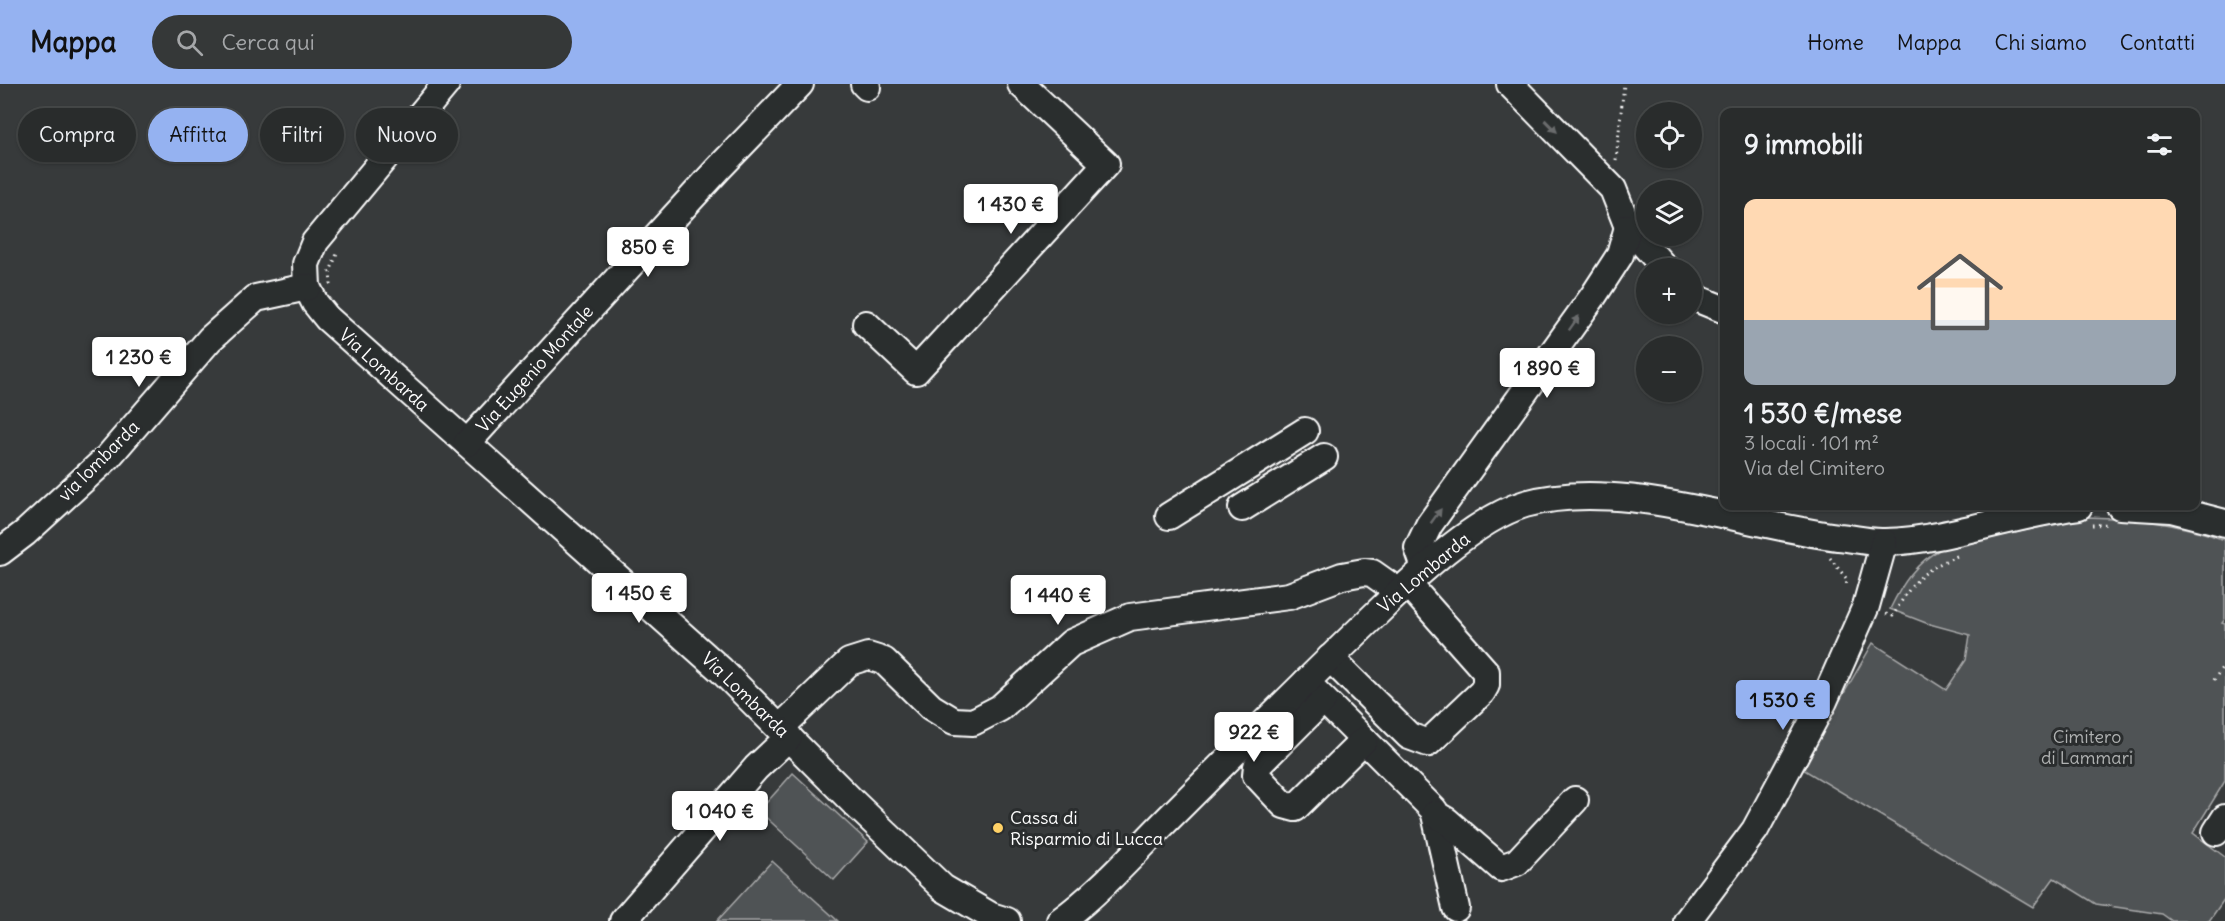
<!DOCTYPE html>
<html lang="it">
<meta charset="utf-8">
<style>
body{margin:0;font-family:Delius,sans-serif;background:#353838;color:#f1f3f6;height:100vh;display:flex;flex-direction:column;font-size:22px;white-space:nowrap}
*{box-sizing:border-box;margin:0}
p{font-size:20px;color:#a5a7a9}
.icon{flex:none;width:33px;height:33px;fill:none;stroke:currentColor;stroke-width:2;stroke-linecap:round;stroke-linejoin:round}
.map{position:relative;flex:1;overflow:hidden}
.panel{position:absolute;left:1720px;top:24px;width:480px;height:402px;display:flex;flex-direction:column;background:#292c2c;border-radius:12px;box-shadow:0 2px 4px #0004,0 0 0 2px #454848}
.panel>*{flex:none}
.top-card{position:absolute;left:18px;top:24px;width:570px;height:54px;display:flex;gap:12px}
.controls{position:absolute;left:1636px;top:18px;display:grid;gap:12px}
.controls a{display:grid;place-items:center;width:66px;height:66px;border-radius:50%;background:#292c2c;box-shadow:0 2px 4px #0004,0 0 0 2px #454848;font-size:30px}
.price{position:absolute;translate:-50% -51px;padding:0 14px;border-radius:6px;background:#fff;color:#222;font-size:20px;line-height:39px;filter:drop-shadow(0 2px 3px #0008)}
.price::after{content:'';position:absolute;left:50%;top:36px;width:18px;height:14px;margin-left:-9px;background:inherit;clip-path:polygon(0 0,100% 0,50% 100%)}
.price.current{background:#95b2f1;color:#111}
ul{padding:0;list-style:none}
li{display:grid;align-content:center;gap:12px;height:318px;padding:0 24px}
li+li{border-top:2px solid #454848}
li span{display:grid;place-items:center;height:186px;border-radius:12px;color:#555}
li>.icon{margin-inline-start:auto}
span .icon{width:108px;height:108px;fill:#fffc;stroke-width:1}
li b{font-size:26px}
h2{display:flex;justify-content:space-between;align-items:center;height:72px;padding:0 24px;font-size:26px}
.tag{padding:0 21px;border-radius:27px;background:#292c2c;box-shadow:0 2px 4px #0004,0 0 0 2px #454848;font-size:21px;line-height:54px}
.tag.current{background:#95b2f1;color:#111}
header{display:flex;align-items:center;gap:36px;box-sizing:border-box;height:84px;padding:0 30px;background:#95b2f1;color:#111}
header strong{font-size:28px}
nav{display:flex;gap:33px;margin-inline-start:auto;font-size:21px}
.search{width:420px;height:54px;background:#353838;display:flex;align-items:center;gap:15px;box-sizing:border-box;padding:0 21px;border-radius:33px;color:#a5a7a9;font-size:22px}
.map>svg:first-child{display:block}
.green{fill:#505354;stroke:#a8a9aa;stroke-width:1.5}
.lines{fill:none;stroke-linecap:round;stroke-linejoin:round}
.minor-casing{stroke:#fff;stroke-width:30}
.path{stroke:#fff;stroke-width:3;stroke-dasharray:1.5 4.5;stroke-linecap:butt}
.minor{stroke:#2a2d2e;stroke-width:26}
.oneway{fill:#6a6c6d}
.poi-dot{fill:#ffd166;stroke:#2a2d2e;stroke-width:2}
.labels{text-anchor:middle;stroke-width:6;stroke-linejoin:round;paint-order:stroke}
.street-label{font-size:18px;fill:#fff;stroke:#2a2d2e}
.park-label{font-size:18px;fill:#b0b2b2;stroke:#2a2d2e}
.poi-label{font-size:18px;fill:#fff;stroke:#2a2d2e;text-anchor:start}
</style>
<header>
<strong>Mappa</strong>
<div class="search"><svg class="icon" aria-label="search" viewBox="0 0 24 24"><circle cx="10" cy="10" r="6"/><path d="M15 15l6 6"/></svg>Cerca qui</div>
<nav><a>Home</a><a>Mappa</a><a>Chi siamo</a><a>Contatti</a></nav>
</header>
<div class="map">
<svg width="2225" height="837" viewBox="0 0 2225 837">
<rect width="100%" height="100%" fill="#373a3b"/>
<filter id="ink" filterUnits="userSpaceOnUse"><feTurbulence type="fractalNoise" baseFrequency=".0167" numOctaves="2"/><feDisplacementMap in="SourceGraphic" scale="12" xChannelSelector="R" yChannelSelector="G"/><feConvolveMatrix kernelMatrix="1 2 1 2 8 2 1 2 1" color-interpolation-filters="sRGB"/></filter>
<g filter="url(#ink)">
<g class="green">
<path d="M 2087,433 C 2135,434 2179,439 2225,456 L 2225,535 L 2222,539 L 2225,540 L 2225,697 L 2193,749 L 2225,773 L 2225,814 L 2209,837 L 2172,837 L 2162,830 L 2096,820 L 2054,794 L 2033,823 L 1801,684 L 1873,559 L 1946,606 L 1966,576 L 1970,551 L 1926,539 L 1890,525 C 1902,500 1916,478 1941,465 Z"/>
<path d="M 793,689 L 868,758 L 834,796 L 759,727 Z"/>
<path d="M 772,777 L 838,837 L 717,837 Z"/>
</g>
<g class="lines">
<g class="minor-casing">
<g id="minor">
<path d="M 446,0 L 315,158 L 306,180 L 307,203 L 315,219 L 327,234 L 721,586 L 854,719 L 943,804 L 991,832 L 1007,837"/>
<path d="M 864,0 L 867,3"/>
<path d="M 1510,0 L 1613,105 L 1628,143 L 1665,184"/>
<path d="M 1692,209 L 1698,215 L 1725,226"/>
<path d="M 866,240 L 916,287 L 1106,80 L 1021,0"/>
<path d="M 467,359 L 719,84 L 800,0"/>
<path d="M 2120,422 L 2171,425 L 2225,439"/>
<path d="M 1242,424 L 1324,373"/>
<path d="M 1169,432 L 1305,347"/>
<path d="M 0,468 L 25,449 L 108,373 L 210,255 L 256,214 L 307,203"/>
<path d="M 1425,484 L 1418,464 L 1429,441 L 1594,211 L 1620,171 L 1628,143"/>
<path d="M 1330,574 L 1409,652 L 1428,659 L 1482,608 L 1486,601 L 1486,588 L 1408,500"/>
<path d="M 1306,598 L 1434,726 L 1456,824"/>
<path d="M 1323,616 L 1257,682 L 1256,691 L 1284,721 L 1295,724 L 1364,656"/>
<path d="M 780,644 L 849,578 L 868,572 L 884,577 L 931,623 L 954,637 L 973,638 L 1000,624 L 1071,559 L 1130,533 L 1289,512 L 1342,492 L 1364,488 L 1372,489 L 1399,508"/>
<path d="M 1435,730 L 1447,737 L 1501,784 L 1517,778 L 1575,716"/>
<path d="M 2216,748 L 2225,734"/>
<path d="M 623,837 L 756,684 L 789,653"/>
<path d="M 1060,837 C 1100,809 1141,761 1177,726 C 1243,660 1309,594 1377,529 C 1414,493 1475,435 1525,420 C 1618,393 1743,441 1838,453 C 1853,454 1870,459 1885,458 C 1950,456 2014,430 2079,422"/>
<path d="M 1687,837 L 1755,746 L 1824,617 L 1866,522 L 1884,458"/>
</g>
</g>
<g class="path">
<path d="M 1616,76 L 1624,0"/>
<path d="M 331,201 L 330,188 L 338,167"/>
<path d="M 2092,441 L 2109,440"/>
<path d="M 1830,474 L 1846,494 L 1847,504"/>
<path d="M 1886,530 L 1893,532 C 1911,499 1922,486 1957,472"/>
<path d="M 2214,596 L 2225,579"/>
</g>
<use href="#minor" class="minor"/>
</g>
<defs><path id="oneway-solid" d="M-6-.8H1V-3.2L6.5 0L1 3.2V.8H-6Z" transform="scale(1.5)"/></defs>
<g class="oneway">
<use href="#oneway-solid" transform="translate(1551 42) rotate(45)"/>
<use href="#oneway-solid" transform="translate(1574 239) rotate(-55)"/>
<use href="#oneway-solid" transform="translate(1436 432) rotate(-54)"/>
</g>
</g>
<circle class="poi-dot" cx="998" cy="744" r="6"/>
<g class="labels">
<g class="street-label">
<text transform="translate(535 285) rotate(-48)" y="6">Via Eugenio Montale</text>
<text transform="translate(384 286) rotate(42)" y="6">Via Lombarda</text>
<text transform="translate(99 377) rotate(-45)" y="6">via lombarda</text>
<text transform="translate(1424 489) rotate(-40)" y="6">Via Lombarda</text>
<text transform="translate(745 611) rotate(44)" y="6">Via Lombarda</text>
</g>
<g class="park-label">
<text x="2087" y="659">Cimitero<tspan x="2087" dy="21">di Lammari</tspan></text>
</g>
<g class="poi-label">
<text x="1010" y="740">Cassa di<tspan x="1010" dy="21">Risparmio di Lucca</tspan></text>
</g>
</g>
</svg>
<div class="controls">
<a><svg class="icon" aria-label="locate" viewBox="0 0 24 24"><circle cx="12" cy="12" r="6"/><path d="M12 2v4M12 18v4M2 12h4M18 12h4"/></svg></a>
<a><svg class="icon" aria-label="layers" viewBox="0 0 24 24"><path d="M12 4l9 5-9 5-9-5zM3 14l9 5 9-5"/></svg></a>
<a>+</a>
<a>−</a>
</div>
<b class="price" style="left:1011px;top:151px">1 430 €</b>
<b class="price" style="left:648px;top:194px">850 €</b>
<b class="price" style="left:139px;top:304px">1 230 €</b>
<b class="price" style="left:1547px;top:315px">1 890 €</b>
<b class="price" style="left:639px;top:540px">1 450 €</b>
<b class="price" style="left:1058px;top:542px">1 440 €</b>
<b class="price current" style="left:1783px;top:647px">1 530 €</b>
<b class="price" style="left:1254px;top:679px">922 €</b>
<b class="price" style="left:720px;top:758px">1 040 €</b>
<div class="top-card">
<a class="tag">Compra</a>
<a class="tag current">Affitta</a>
<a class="tag">Filtri</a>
<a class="tag">Nuovo</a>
</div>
<section class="panel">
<h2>9 immobili<svg class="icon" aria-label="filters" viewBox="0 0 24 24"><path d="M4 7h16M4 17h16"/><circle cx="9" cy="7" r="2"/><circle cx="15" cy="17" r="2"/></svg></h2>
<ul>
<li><span style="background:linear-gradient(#ffd9b3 65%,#9aa5b1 0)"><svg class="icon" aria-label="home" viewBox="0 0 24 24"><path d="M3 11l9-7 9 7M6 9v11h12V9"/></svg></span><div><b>1 530 €/mese</b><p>3 locali · 101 m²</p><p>Via del Cimitero</p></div></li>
</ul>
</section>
</div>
